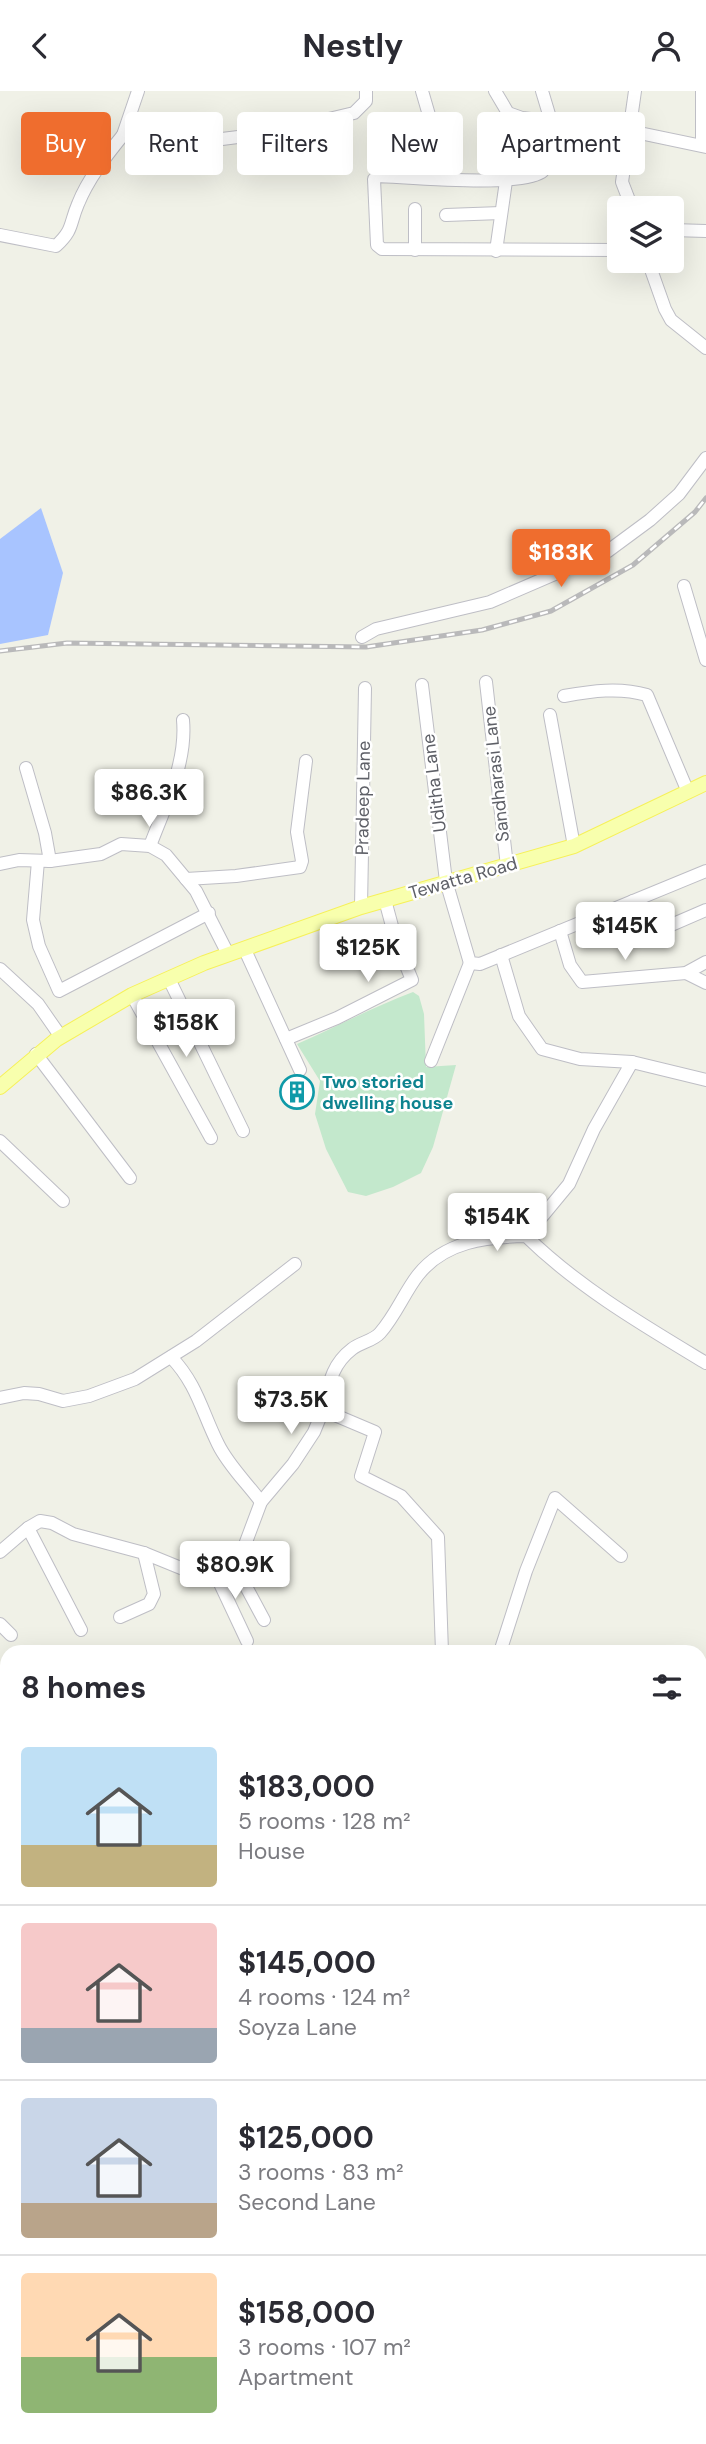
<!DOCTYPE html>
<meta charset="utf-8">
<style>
body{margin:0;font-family:"DM Sans",sans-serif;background:#f7f7f7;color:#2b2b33;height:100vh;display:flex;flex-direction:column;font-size:26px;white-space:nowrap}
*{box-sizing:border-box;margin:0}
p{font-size:23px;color:#7c7c81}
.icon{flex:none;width:38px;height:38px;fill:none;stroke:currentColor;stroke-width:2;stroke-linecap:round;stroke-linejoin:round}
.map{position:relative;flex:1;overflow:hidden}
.drawer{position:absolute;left:0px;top:1554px;width:707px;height:800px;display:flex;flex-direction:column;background:#fff;border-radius:21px 21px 0 0;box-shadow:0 7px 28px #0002}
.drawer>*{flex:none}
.guide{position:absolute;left:21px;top:21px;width:665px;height:63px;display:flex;gap:14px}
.fabs{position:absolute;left:607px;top:105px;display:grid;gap:14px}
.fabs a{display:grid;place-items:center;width:77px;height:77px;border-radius:7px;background:#fff;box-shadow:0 7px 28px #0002;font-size:35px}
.price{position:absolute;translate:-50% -60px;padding:0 16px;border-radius:7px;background:#fff;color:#222;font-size:23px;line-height:46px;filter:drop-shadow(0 2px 4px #0008)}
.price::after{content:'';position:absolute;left:50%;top:42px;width:21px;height:16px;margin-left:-10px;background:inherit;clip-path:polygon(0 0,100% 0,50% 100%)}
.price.on{background:#ef6d2e;color:#fff}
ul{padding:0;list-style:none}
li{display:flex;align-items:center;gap:21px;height:175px;padding:0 21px}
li+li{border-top:2px solid #e1e1e2}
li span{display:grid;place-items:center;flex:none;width:196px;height:140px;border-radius:7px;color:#555}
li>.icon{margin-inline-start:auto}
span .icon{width:84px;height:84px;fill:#fffc;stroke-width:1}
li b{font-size:30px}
h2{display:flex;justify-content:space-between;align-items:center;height:84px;padding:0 21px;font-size:30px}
.tag{padding:0 24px;border-radius:7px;background:#fff;box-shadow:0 7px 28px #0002;font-size:24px;line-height:63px}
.tag.on{background:#ef6d2e;color:#fff}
header{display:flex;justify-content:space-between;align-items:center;height:91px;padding:0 21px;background:#fff;font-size:32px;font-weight:700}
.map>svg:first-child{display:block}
.green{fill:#c3e8cc}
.water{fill:#a8c4ff}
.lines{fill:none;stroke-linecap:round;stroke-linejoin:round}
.minor-casing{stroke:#bebec5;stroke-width:14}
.major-casing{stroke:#f6f15a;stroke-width:16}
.minor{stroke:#fff;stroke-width:12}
.major{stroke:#f8ffad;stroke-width:14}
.rail-casing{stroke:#b9b9ba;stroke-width:5}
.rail{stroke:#fff;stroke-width:2.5;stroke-dasharray:8;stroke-linecap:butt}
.labels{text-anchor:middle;stroke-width:5;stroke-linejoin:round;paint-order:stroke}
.street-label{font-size:18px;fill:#5e6067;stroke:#fff}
.culture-label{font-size:18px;font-weight:bold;fill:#0d838f;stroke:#fff;text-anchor:start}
</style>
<header><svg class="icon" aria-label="back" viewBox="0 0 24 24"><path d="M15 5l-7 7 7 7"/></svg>Nestly<svg class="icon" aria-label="person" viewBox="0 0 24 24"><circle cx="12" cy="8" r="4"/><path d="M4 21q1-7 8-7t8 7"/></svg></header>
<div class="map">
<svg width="706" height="2353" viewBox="0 0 706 2353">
<rect width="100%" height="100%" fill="#f0f1e7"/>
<path class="green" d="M 413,901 L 419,905 L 424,923 L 426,976 L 456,974 L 433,1056 L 421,1082 L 393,1096 L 366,1105 L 348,1101 L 326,1058 L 315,1023 L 320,990 L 297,953 C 336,936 373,916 413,901 Z"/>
<path class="water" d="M 41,417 L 63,482 L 48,544 L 0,553 L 0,448 Z"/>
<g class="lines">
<g class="minor-casing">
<g id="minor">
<path d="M 422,0 L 431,31"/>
<path d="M 495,0 L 508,22 L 522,27 L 630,40 L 706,56"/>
<path d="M 542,0 L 551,30 L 543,80 C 525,97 408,86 378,85 L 374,88 L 377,154 L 382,158 L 620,159"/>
<path d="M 123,44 L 138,0"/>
<path d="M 702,54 L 702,0"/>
<path d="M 632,117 L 622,91 L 635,0"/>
<path d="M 446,124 L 501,122"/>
<path d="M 672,139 L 706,140"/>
<path d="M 0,144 L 56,155 C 74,138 69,134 78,113 C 88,88 106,65 123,44 L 181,50 L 222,48 L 270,42 L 354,22 L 366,10 L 366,0"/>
<path d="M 415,159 L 415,118"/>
<path d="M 496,160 L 506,90"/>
<path d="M 648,170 L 665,218 L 671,229 L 706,257"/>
<path d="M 684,495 L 706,569"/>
<path d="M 362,546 L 376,538 L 490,511 L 608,460 L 650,429 L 679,403 L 706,367"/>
<path d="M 486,591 L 507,775"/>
<path d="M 422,594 L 446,790 L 470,872 L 480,873 L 706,780"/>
<path d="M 564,605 C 592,600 619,596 647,604 L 688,701"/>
<path d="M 550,624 L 574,755"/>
<path d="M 26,677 L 45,742 L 50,770"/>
<path d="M 150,755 C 165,715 187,672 183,629"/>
<path d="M 38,770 L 33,829 L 39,855 L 59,900 L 209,822"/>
<path d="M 0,773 L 19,769 L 50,770 L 101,763 L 121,753 L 150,755 L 166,764 L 196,800 L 228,863"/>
<path d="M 186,788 L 236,785 L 300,776 L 302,770 L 297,741 L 306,670"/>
<path d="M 633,810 L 646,839 L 655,841 L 706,819"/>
<path d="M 361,816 L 365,597"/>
<path d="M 560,840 L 570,874 L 582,891 L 686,882 L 706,871"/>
<path d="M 245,859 L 300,979"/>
<path d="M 501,864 L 519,925 L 542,958 L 580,968 L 632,971 L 594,1038 L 569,1093 L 526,1145"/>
<path d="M 0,878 L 38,913 L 61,946"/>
<path d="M 686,882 L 706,892"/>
<path d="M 169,888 L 243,1040"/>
<path d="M 132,904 L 211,1047"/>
<path d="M 286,948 L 337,927 L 412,889 L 396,850 L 385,809"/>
<path d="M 36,963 L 130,1087"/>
<path d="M 431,970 L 470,872"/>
<path d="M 632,971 L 706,989"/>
<path d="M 0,1050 L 63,1110"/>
<path d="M 171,1266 C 197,1293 202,1321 218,1353 C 228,1374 247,1392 261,1411"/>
<path d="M 0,1307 L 24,1302 L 39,1303 L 63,1310 L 89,1305 L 135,1288 L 196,1250 L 295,1173"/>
<path d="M 323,1319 C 329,1294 331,1274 352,1258 C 361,1251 373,1250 380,1242 C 396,1224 404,1202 418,1184 C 445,1150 486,1146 526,1145 C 578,1196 643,1234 706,1272"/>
<path d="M 28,1437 L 81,1539"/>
<path d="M 0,1461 L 28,1437 L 40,1430 L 52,1432 L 73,1443 L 144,1462 L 198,1484 L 216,1484 L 235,1475 L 240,1467 L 261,1411 L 293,1373 L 314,1341 L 323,1319 L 375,1341 L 361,1385 L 401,1405 L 438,1446 L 442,1561"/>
<path d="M 240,1467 L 276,1481"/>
<path d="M 235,1475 L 264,1529"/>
<path d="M 216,1484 L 247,1550"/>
<path d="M 120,1526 L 149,1513 L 154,1503 L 144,1462"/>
<path d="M 0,1533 L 11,1544"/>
<path d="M 500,1561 L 526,1480 L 555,1407 L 621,1465"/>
<path d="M 0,1882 L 7,1881"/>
<path d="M 700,1946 L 706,1947"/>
<path d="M 0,2130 L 3,2131"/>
<path d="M 0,2153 L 7,2158"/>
<path d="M 0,2194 L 7,2198"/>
<path d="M 700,2284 L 706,2271"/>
<path d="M 192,2347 L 200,2353"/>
<path d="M 608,2353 L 610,2347"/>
</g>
</g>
<g class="major-casing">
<g id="major">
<path d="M 0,996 L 57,948 L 132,904 L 204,872 L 361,816 L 574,755 L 706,692"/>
<path d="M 0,2037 L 7,2040"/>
<path d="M 181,2353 L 181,2347"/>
</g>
</g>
<use href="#minor" class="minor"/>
<use href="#major" class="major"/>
<g class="rail-casing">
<path id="rail" d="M 0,560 L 67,552 L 366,556 L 482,539 L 551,520 L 633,474 L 695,421 L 706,407"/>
</g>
<use href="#rail" class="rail"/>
</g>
<defs>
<g id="building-ring" transform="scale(1.75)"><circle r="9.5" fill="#fff" stroke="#0f9aa8" stroke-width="1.5"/><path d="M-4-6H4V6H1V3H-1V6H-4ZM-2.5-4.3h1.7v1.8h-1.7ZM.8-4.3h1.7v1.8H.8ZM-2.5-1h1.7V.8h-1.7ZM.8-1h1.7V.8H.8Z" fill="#0f9aa8"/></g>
</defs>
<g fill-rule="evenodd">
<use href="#building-ring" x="297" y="1001"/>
</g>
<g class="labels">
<g class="street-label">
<text transform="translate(496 683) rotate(-96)" y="6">Sandharasi Lane</text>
<text transform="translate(434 692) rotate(-97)" y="6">Uditha Lane</text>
<text transform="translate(363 707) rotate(-89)" y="6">Pradeep Lane</text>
<text transform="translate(463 787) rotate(-16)" y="6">Tewatta Road</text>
</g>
<g class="culture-label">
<text x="322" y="997">Two storied<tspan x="322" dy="21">dwelling house</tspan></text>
</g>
</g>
</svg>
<div class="fabs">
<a><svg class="icon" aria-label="layers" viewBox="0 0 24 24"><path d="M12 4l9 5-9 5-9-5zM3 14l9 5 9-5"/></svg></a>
</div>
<b class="price on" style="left:561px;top:498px">$183K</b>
<b class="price" style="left:149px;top:738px">$86.3K</b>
<b class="price" style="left:625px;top:871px">$145K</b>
<b class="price" style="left:368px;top:893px">$125K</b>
<b class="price" style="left:186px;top:968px">$158K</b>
<b class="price" style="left:497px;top:1162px">$154K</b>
<b class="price" style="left:291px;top:1345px">$73.5K</b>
<b class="price" style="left:235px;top:1510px">$80.9K</b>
<div class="guide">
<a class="tag on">Buy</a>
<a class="tag">Rent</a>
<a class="tag">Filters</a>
<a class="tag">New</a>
<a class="tag">Apartment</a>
</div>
<section class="drawer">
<h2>8 homes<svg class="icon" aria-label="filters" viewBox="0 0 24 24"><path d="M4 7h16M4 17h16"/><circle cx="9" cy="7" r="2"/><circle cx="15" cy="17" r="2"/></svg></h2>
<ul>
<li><span style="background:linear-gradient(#bfe0f5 70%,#c2b280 0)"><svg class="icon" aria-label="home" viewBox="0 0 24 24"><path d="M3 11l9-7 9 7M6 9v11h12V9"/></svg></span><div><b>$183,000</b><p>5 rooms · 128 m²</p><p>House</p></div></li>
<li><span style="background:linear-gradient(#f6c9c9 75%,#9aa5b1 0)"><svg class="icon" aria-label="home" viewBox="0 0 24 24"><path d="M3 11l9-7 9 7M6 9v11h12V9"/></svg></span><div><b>$145,000</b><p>4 rooms · 124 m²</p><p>Soyza Lane</p></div></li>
<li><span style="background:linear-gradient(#c9d6e8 75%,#b9a48a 0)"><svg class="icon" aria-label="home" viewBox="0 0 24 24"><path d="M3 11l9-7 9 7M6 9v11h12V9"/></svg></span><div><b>$125,000</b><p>3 rooms · 83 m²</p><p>Second Lane</p></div></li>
<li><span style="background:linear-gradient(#ffd9b3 60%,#8fb573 0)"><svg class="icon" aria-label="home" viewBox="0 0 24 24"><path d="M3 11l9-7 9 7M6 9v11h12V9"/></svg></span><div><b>$158,000</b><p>3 rooms · 107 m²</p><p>Apartment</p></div></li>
</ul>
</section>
</div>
